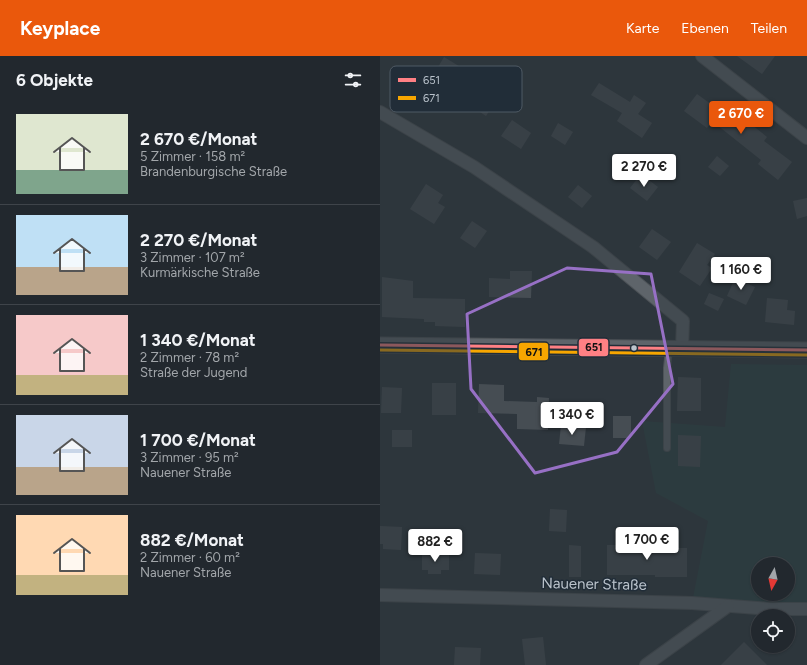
<!DOCTYPE html>
<html lang="de">
<meta charset="utf-8">
<style>
body{margin:0;font-family:Figtree,sans-serif;background:#2a3036;color:#f1f3f6;height:100vh;display:flex;flex-direction:column;font-size:15px;white-space:nowrap}
*{box-sizing:border-box;margin:0}
p{font-size:13px;color:#a2a6aa}
.icon{flex:none;width:22px;height:22px;fill:none;stroke:currentColor;stroke-width:2;stroke-linecap:round;stroke-linejoin:round}
.map{position:relative;flex:1;overflow:hidden}
.panel{display:flex;flex-direction:column;background:#22282e;width:380px}
.panel>*{flex:none}
.needle{width:26px;rotate:188deg}
.fabs{position:absolute;left:371px;top:501px;display:grid;gap:8px}
.fabs a{display:grid;place-items:center;width:44px;height:44px;border-radius:50%;background:#22282e;box-shadow:0 1px 3px #0004,0 0 0 1px #3f444a;font-size:20px}
.price{position:absolute;translate:-50% -34px;padding:0 9px;border-radius:4px;background:#fff;color:#222;font-size:13px;line-height:26px;filter:drop-shadow(0 1px 2px #0008)}
.price::after{content:'';position:absolute;left:50%;top:24px;width:12px;height:9px;margin-left:-6px;background:inherit;clip-path:polygon(0 0,100% 0,50% 100%)}
.price.active{background:#ea580c;color:#fff}
ul{padding:0;list-style:none}
li{display:flex;align-items:center;gap:12px;height:100px;padding:0 16px}
li+li{border-top:1px solid #3f444a}
li span{display:grid;place-items:center;flex:none;width:112px;height:80px;border-radius:0px;color:#555}
li>.icon{margin-inline-start:auto}
span .icon{width:48px;height:48px;fill:#fffc;stroke-width:1}
li b{font-size:17px}
h2{display:flex;justify-content:space-between;align-items:center;height:48px;padding:0 16px;font-size:17px}
header{display:flex;align-items:center;gap:24px;box-sizing:border-box;height:56px;padding:0 20px;background:#ea580c;color:#fff}
header strong{font-size:19px}
nav{display:flex;gap:22px;margin-inline-start:auto;font-size:14px}
main{display:flex;flex:1;min-height:0}
.map>svg:first-child{display:block}
.green{fill:#2b4243;fill-rule:evenodd}
.building{fill:#464d53}
.lines{fill:none;stroke-linecap:round;stroke-linejoin:round}
.service-casing{stroke:#4d5257;stroke-width:8}
.minor-casing{stroke:#4d5257;stroke-width:14}
.tertiary-casing{stroke:#4d5257;stroke-width:17}
.service{stroke:#5e646a;stroke-width:6}
.minor{stroke:#5e646a;stroke-width:12}
.tertiary{stroke:#5e646a;stroke-width:15}
.bus-1-casing{stroke:#212d38;stroke-width:6}
.bus-2-casing{stroke:#212d38;stroke-width:6}
.bus-1{stroke:#ff8084;stroke-width:3}
.bus-2{stroke:#f7a600;stroke-width:3}
.marked{fill:none;stroke:#9770c5;stroke-width:3;stroke-linejoin:round}
.bus-dot{fill:#bac3cc;stroke:#212d38;stroke-width:1.5}
.labels{text-anchor:middle;stroke-width:3;stroke-linejoin:round;paint-order:stroke}
.street-label{font-size:15px;fill:#bac3cc;stroke:#212d38}
.key{fill:#212d38;stroke:#4f5a64;stroke-width:1}
.key-label{font-size:11px;fill:#bac3cc}
.line-badge{stroke:#212d38;stroke-width:1.5}
.pale-badge-label{font-size:11px;text-anchor:middle;font-weight:bold;fill:#111}
</style>
<header>
<strong>Keyplace</strong>
<nav><a>Karte</a><a>Ebenen</a><a>Teilen</a></nav>
</header>
<main>
<section class="panel">
<h2>6 Objekte<svg class="icon" aria-label="filters" viewBox="0 0 24 24"><path d="M4 7h16M4 17h16"/><circle cx="9" cy="7" r="2"/><circle cx="15" cy="17" r="2"/></svg></h2>
<ul>
<li><span style="background:linear-gradient(#dfe7d0 70%,#7fa58c 0)"><svg class="icon" aria-label="home" viewBox="0 0 24 24"><path d="M3 11l9-7 9 7M6 9v11h12V9"/></svg></span><div><b>2 670 €/Monat</b><p>5 Zimmer · 158 m²</p><p>Brandenburgische Straße</p></div></li>
<li><span style="background:linear-gradient(#bfe0f5 65%,#b9a48a 0)"><svg class="icon" aria-label="home" viewBox="0 0 24 24"><path d="M3 11l9-7 9 7M6 9v11h12V9"/></svg></span><div><b>2 270 €/Monat</b><p>3 Zimmer · 107 m²</p><p>Kurmärkische Straße</p></div></li>
<li><span style="background:linear-gradient(#f6c9c9 75%,#c2b280 0)"><svg class="icon" aria-label="home" viewBox="0 0 24 24"><path d="M3 11l9-7 9 7M6 9v11h12V9"/></svg></span><div><b>1 340 €/Monat</b><p>2 Zimmer · 78 m²</p><p>Straße der Jugend</p></div></li>
<li><span style="background:linear-gradient(#c9d6e8 65%,#b9a48a 0)"><svg class="icon" aria-label="home" viewBox="0 0 24 24"><path d="M3 11l9-7 9 7M6 9v11h12V9"/></svg></span><div><b>1 700 €/Monat</b><p>3 Zimmer · 95 m²</p><p>Nauener Straße</p></div></li>
<li><span style="background:linear-gradient(#ffd9b3 75%,#c2b280 0)"><svg class="icon" aria-label="home" viewBox="0 0 24 24"><path d="M3 11l9-7 9 7M6 9v11h12V9"/></svg></span><div><b>882 €/Monat</b><p>2 Zimmer · 60 m²</p><p>Nauener Straße</p></div></li>
</ul>
</section>
<div class="map">
<svg width="427" height="609" viewBox="0 0 427 609">
<rect width="100%" height="100%" fill="#2e363d"/>
<path class="green" d="M 351,308 L 427,309 L 427,553 L 312,547 L 328,465 L 276,437 L 262,365 L 345,371 ZM 378,508 L 408,508 L 408,538 L 378,538 Z"/>
<g class="building">
<path d="M 357,0 L 395,0 L 382,18 Z"/>
<path d="M 64,1 L 82,12 L 67,38 L 48,28 Z"/>
<path d="M 113,11 L 130,22 L 106,60 L 94,52 L 105,35 L 100,32 Z"/>
<path d="M 219,27 L 250,46 L 254,39 L 266,47 L 258,58 L 272,67 L 262,82 L 237,65 L 242,57 L 211,39 Z"/>
<path d="M 317,38 L 357,67 L 362,61 L 387,81 L 384,85 L 412,106 L 398,124 L 378,108 L 381,104 L 332,65 L 327,72 L 304,55 Z"/>
<path d="M 132,64 L 151,77 L 141,93 L 121,80 Z"/>
<path d="M 178,67 L 193,76 L 185,89 L 171,80 Z"/>
<path d="M 337,100 L 349,110 L 340,120 L 328,111 Z"/>
<path d="M 261,118 L 278,131 L 267,145 L 250,132 Z"/>
<path d="M 46,128 L 63,139 L 58,147 L 65,151 L 54,168 L 30,153 Z"/>
<path d="M 198,129 L 212,140 L 202,152 L 188,141 Z"/>
<path d="M 427,142 L 427,160 L 417,163 L 413,145 Z"/>
<path d="M 92,165 L 107,175 L 95,192 L 80,182 Z"/>
<path d="M 272,173 L 291,186 L 277,204 L 259,191 Z"/>
<path d="M 317,187 L 335,198 L 327,209 L 332,212 L 320,230 L 299,216 Z"/>
<path d="M 130,215 L 152,215 L 151,242 L 109,241 L 109,222 L 130,223 Z"/>
<path d="M 2,221 L 33,225 L 33,242 L 85,243 L 85,271 L 55,270 L 55,266 L 44,266 L 44,263 L 2,261 Z"/>
<path d="M 355,222 L 375,231 L 366,249 L 347,240 Z"/>
<path d="M 329,237 L 344,243 L 338,255 L 324,248 Z"/>
<path d="M 387,242 L 408,244 L 407,254 L 415,255 L 414,269 L 385,266 Z"/>
<path d="M 298,321 L 321,322 L 321,355 L 297,355 Z"/>
<rect x="52" y="327" width="24" height="32"/>
<path d="M 99,328 L 124,329 L 124,345 L 157,346 L 157,341 L 169,342 L 168,374 L 137,373 L 137,358 L 98,357 Z"/>
<path d="M 2,331 L 22,332 L 21,357 L 1,357 Z"/>
<rect x="233" y="360" width="18" height="22"/>
<path d="M 181,369 L 206,371 L 204,390 L 179,388 Z"/>
<rect x="12" y="374" width="20" height="17"/>
<path d="M 298,379 L 321,380 L 320,411 L 298,410 Z"/>
<path d="M 170,453 L 187,454 L 186,476 L 169,475 Z"/>
<path d="M 0,470 L 22,471 L 21,494 L 3,493 L 3,488 L 0,488 Z"/>
<path d="M 189,489 L 201,490 L 201,521 L 189,521 Z"/>
<path d="M 227,489 L 253,489 L 253,492 L 307,492 L 307,521 L 275,521 L 275,519 L 227,519 Z"/>
<path d="M 95,497 L 121,498 L 120,519 L 94,518 Z"/>
<path d="M 42,498 L 69,498 L 69,514 L 61,514 L 61,518 L 48,518 L 48,514 L 42,514 Z"/>
<path d="M 163,581 L 166,609 L 145,609 L 142,583 Z"/>
<path d="M 364,586 L 387,609 L 341,609 Z"/>
<path d="M 75,591 L 101,592 L 100,609 L 74,609 Z"/>
</g>
<g class="lines">
<g class="service-casing">
<path id="service" d="M 287,392 L 287,312 L 289,293"/>
</g>
<g class="minor-casing">
<g id="minor">
<path d="M 322,0 L 427,82"/>
<path d="M 0,56 L 94,111 L 213,191 L 303,265 L 302,293"/>
<path d="M 0,539 L 312,547 L 390,553 L 427,553"/>
<path d="M 266,609 L 348,550"/>
</g>
</g>
<g class="tertiary-casing">
<path id="tertiary" d="M 0,289 L 427,294"/>
</g>
<use href="#service" class="service"/>
<use href="#minor" class="minor"/>
<use href="#tertiary" class="tertiary"/>
<g class="bus-1-casing">
<path id="bus-1" d="M 0,289 L 427,294"/>
</g>
<g class="bus-2-casing">
<path id="bus-2" d="M 0,294 L 427,299"/>
</g>
<use href="#bus-1" class="bus-1"/>
<use href="#bus-2" class="bus-2"/>
</g>
<path d="M0 0H427V609H0ZM 187,212 L 271,218 L 293,328 L 237,396 L 155,417 L 91,333 L 87,258 Z" fill="#2e363d" fill-opacity=".55" fill-rule="evenodd"/>
<path class="marked" d="M 187,212 L 271,218 L 293,328 L 237,396 L 155,417 L 91,333 L 87,258 Z"/>
<circle class="bus-dot" cx="254" cy="292" r="3.5"/>
<g class="labels">
<g class="street-label">
<text transform="translate(214 528) rotate(1)" y="5">Nauener Straße</text>
</g>
</g>
<rect x="10" y="10" width="132" height="46" rx="6" class="key"/>
<rect x="18" y="22" width="18" height="4" fill="#ff8084"/>
<rect x="18" y="40" width="18" height="4" fill="#f7a600"/>
<g class="key-label">
<text x="43" y="28">651</text>
<text x="43" y="46">671</text>
</g>
<g class="line-badge">
<rect x="198" y="282" width="31" height="19" rx="4" fill="#ff8084"/>
<rect x="138" y="286" width="31" height="19" rx="4" fill="#f7a600"/>
</g>
<g class="pale-badge-label">
<text x="214" y="295">651</text>
<text x="154" y="300">671</text>
</g>
</svg>
<div class="fabs">
<a><svg class="needle" viewBox="-14 -14 28 28"><path d="M0-13l5 13h-10z" fill="#e53935"/><path d="M0 13l5-13h-10z" fill="#a2a6aa"/></svg></a>
<a><svg class="icon" aria-label="locate" viewBox="0 0 24 24"><circle cx="12" cy="12" r="6"/><path d="M12 2v4M12 18v4M2 12h4M18 12h4"/></svg></a>
</div>
<b class="price active" style="left:361px;top:79px">2 670 €</b>
<b class="price" style="left:264px;top:132px">2 270 €</b>
<b class="price" style="left:361px;top:235px">1 160 €</b>
<b class="price" style="left:192px;top:380px">1 340 €</b>
<b class="price" style="left:267px;top:505px">1 700 €</b>
<b class="price" style="left:55px;top:507px">882 €</b>
</div>
</main>
